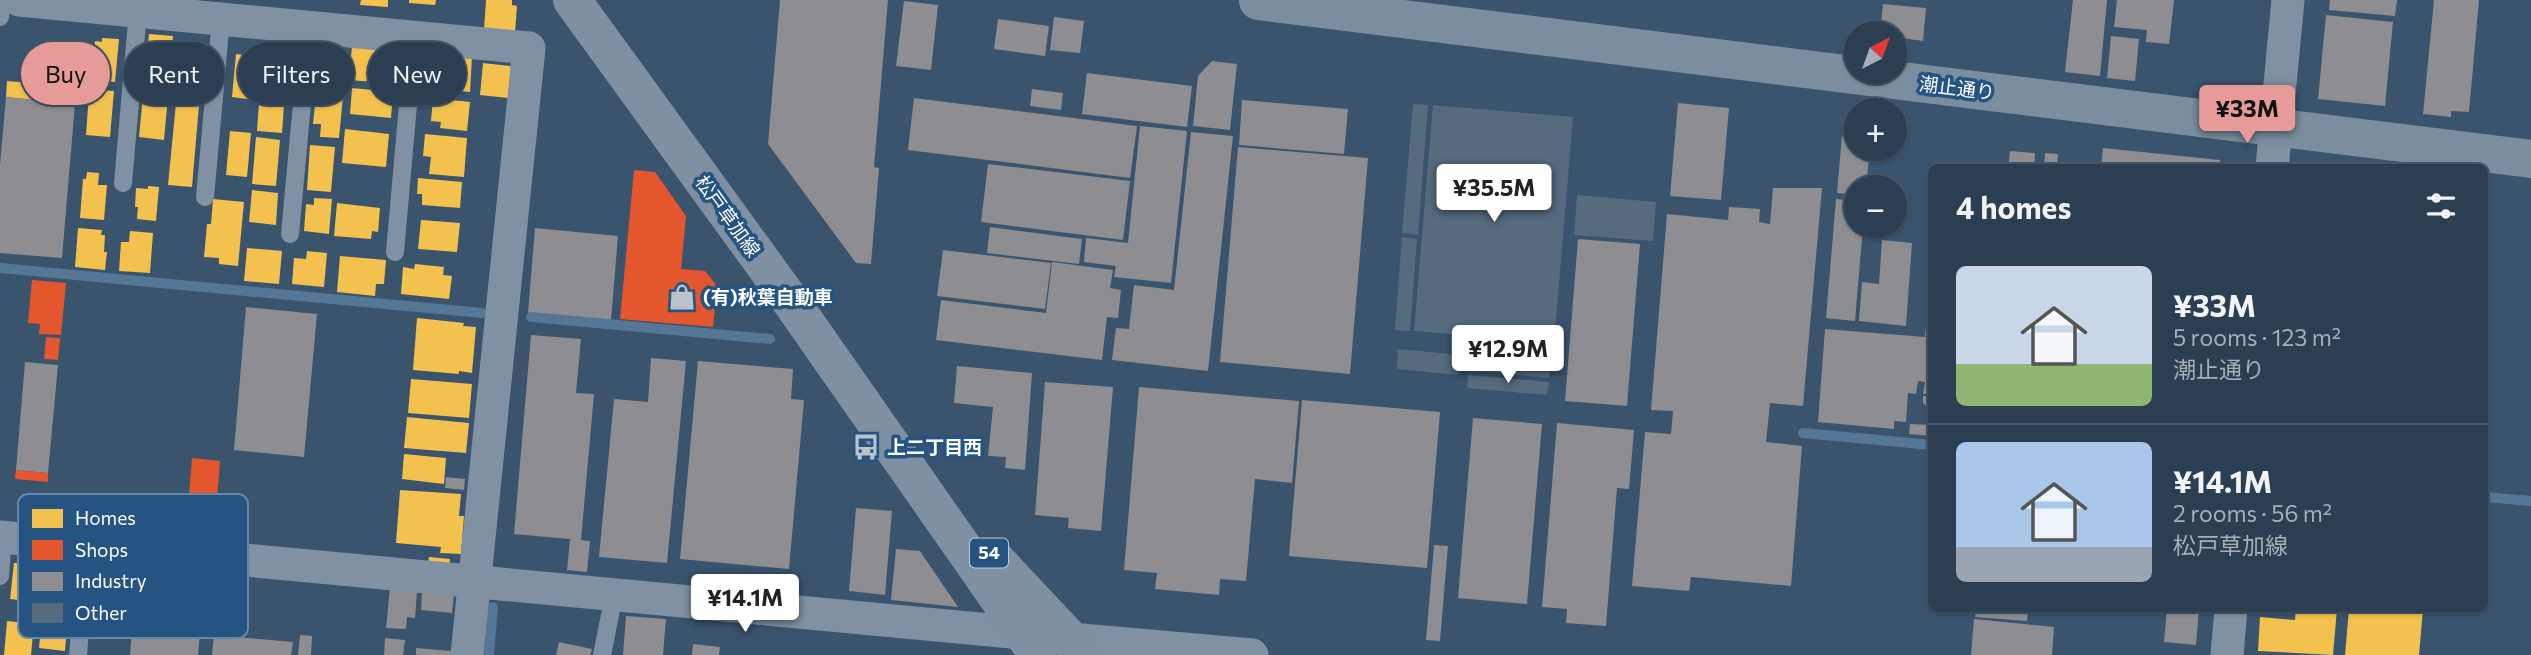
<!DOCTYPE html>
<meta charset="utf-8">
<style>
body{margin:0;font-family:Commissioner,"Noto Sans JP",sans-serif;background:#384a5c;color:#f1f3f6;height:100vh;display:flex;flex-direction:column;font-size:26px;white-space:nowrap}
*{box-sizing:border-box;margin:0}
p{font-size:23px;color:#a6afb8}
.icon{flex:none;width:38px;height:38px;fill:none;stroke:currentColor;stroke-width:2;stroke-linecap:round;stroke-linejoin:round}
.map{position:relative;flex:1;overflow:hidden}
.panel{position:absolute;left:1928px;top:164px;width:560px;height:448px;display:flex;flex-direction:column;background:#2c3f52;border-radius:10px;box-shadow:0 2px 5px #0004,0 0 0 2px #485869}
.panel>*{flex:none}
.guide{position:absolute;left:21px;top:42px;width:665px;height:63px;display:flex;gap:14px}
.needle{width:46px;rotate:41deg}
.tools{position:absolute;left:1844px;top:21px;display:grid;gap:14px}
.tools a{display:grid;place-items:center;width:63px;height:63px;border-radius:50%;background:#2c3f52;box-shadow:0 2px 5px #0004,0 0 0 2px #485869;font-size:35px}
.price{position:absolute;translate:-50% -60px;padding:0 16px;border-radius:7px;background:#fff;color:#222;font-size:23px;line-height:46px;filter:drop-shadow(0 2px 4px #0008)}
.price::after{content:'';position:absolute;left:50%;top:42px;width:21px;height:16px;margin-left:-10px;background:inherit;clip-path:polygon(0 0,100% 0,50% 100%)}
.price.selected{background:#e69b98;color:#111}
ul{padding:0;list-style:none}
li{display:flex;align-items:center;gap:21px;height:175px;padding:0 28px}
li+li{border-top:2px solid #485869}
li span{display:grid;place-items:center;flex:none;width:196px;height:140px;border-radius:10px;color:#555}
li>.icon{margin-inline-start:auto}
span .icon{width:84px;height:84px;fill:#fffc;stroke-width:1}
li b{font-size:30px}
h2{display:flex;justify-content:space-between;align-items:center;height:84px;padding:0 28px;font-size:30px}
.chip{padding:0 24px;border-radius:32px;background:#2c3f52;box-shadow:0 2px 5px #0004,0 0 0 2px #485869;font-size:24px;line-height:63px}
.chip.selected{background:#e69b98;color:#111}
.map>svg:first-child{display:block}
.homes{fill:#f2c14e}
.shops{fill:#e4572e}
.industry{fill:#8d8d92}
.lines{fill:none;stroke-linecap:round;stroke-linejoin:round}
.stream{stroke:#557695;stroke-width:10}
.building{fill:#566b7e}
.lane{stroke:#8091a3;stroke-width:18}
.street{stroke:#8091a3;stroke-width:33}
.secondary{stroke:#7b8e9f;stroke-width:38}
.primary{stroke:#7e90a1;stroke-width:38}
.labels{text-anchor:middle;stroke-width:7;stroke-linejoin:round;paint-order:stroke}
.shield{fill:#255482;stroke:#beccda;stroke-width:2}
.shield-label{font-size:18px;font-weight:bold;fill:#fff}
.street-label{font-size:19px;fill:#fff;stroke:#255482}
.poi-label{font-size:19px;font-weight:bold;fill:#fff;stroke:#255482;text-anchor:start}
.key{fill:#255482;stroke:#6687a8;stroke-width:2}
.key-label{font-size:19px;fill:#fff}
</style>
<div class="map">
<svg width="2531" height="655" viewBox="0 0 2531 655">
<rect width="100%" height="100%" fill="#3a546d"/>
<g class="homes">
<path d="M 361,0 L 388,0 L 388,7 L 360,5 Z"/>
<path d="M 409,0 L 436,0 L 435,5 L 409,3 Z"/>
<path d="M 486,0 L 512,0 L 512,5 L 517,6 L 515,32 L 484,30 Z"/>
<path d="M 149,34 L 173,36 L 168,91 L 144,85 Z"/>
<path d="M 102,38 L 119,39 L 115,82 L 91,80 L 95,41 L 102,42 Z"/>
<path d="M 352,46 L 395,50 L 393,78 L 388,77 L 387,83 L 349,80 Z"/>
<path d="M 320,53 L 345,55 L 342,88 L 317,86 Z"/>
<path d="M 236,54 L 258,57 L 254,100 L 232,97 Z"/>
<path d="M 442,55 L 472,57 L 470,92 L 439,89 Z"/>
<path d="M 483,63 L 511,66 L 508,98 L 480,95 Z"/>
<path d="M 7,81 L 77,87 L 75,104 L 6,97 Z"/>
<path d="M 260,88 L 285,90 L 282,133 L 257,131 Z"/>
<path d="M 352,88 L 393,92 L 391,118 L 350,114 Z"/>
<path d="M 98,90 L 114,91 L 110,137 L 86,135 L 89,93 L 98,94 Z"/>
<path d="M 316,94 L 343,96 L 339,138 L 320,137 L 321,124 L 313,124 Z"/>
<path d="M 143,95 L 168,97 L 164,140 L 139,137 Z"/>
<path d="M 433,98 L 470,102 L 467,131 L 440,128 L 441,122 L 431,121 Z"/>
<path d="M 176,103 L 199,105 L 192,187 L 168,185 Z"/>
<path d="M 345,129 L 389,134 L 386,167 L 342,163 Z"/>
<path d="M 230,131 L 251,133 L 247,177 L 226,175 Z"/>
<path d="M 425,134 L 467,138 L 464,177 L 429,174 L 431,157 L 423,156 Z"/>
<path d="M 256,137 L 280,140 L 276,186 L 252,184 Z"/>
<path d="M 310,145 L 335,147 L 331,192 L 307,190 Z"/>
<path d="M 87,172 L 99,173 L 98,185 L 107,185 L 104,220 L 80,218 L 83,179 L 86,179 Z"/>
<path d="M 418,178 L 462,182 L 460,208 L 422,205 L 422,194 L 417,194 Z"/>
<path d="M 148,186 L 159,187 L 156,221 L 137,219 L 138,207 L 135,207 L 136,188 L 148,189 Z"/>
<path d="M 252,190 L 278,193 L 276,225 L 249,222 Z"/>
<path d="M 314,198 L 332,199 L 329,234 L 304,231 L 306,204 L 314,205 Z"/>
<path d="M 213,199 L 244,202 L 238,266 L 219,264 L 219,258 L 204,257 L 207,224 L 211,224 Z"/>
<path d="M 337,203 L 380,208 L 378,232 L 372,231 L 371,239 L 334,236 Z"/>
<path d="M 421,220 L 460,223 L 457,252 L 418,249 Z"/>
<path d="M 78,228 L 102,230 L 101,235 L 105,235 L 104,252 L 107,252 L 105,270 L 75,267 Z"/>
<path d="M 130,231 L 153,233 L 150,273 L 119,271 L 121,242 L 129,242 Z"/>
<path d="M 247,248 L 282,251 L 279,284 L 244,281 Z"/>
<path d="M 307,251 L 327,253 L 324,287 L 292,284 L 294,258 L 306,259 Z"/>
<path d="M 340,256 L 386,260 L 384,284 L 376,284 L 375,296 L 337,292 Z"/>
<path d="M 415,264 L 444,267 L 443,275 L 452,276 L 449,299 L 401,294 L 403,267 L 414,269 Z"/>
<path d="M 417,318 L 464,323 L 463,326 L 476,327 L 472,373 L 459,371 L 459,374 L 413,370 Z"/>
<path d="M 411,379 L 472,384 L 469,418 L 408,413 Z"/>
<path d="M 407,417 L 469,423 L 466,453 L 404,448 Z"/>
<path d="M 404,454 L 446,458 L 444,484 L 402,479 Z"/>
<path d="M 400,490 L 461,494 L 459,516 L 464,516 L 461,554 L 440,553 L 441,547 L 396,543 Z"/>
<path d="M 18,556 L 27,557 L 27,561 L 39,563 L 36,602 L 10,599 L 14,563 L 18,563 Z"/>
<path d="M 429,557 L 450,559 L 449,568 L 428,566 Z"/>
<path d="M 47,565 L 72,568 L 65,651 L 39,648 Z"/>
<path d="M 2296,609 L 2337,609 L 2333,655 L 2258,651 L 2260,617 L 2295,620 Z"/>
<path d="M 2349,609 L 2423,609 L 2419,655 L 2345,655 Z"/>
<path d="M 7,621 L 34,624 L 31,655 L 4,655 Z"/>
</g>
<g class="shops">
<path d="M 634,170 L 655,172 L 686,216 L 681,269 L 705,271 L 717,286 L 713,327 L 620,319 Z"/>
<path d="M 32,280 L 66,283 L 61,335 L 39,334 L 40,324 L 28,323 Z"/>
<path d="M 46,337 L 60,338 L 58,360 L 44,359 Z"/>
<path d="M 192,458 L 220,461 L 216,511 L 188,508 Z"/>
<path d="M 16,470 L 48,473 L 48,482 L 15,479 Z"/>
</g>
<g class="industry">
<path d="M 780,0 L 888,0 L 874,167 L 879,168 L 871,264 L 856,263 L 768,144 Z"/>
<path d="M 2073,0 L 2107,0 L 2100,76 L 2065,72 Z"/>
<path d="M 2117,0 L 2174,0 L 2169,44 L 2146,42 L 2147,30 L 2114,27 Z"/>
<path d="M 2330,0 L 2397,0 L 2395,16 L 2329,10 Z"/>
<path d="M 2434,0 L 2479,0 L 2469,112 L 2451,111 L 2451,117 L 2423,114 Z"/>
<path d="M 904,1 L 938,5 L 931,70 L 896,66 Z"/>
<path d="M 1883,4 L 1926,8 L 1923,41 L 1895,37 L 1895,33 L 1880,33 Z"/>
<path d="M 2326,15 L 2393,22 L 2385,106 L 2318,99 Z"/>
<path d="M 1054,17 L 1084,21 L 1080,53 L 1050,50 Z"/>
<path d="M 998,19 L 1049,26 L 1045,56 L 994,49 Z"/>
<path d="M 2111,36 L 2139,39 L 2135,81 L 2107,78 Z"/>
<path d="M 1212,61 L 1237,64 L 1230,130 L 1193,126 L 1198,76 Z"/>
<path d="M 1087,73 L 1192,86 L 1187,127 L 1082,114 Z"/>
<path d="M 1032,89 L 1063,93 L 1061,110 L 1030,106 Z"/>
<path d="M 6,97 L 75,104 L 62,258 L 0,253 L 0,165 Z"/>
<path d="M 914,98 L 1137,126 L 1130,178 L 908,150 Z"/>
<path d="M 1242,100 L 1348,109 L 1344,154 L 1239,145 Z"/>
<path d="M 1678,103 L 1729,108 L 1721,200 L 1670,196 Z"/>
<path d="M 1140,126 L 1187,131 L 1171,283 L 1114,277 L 1116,266 L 1084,262 L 1086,238 L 1128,243 Z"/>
<path d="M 1191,132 L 1233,136 L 1208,371 L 1112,360 L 1116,328 L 1129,329 L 1134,285 L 1174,290 Z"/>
<path d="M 1842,135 L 1857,136 L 1857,149 L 1870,149 L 1866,187 L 1857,187 L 1857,195 L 1837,193 Z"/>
<path d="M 1238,147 L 1368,158 L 1350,374 L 1220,362 Z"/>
<path d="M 2103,148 L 2220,160 L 2220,168 L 2101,168 Z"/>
<path d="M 2010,151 L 2035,153 L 2034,168 L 2008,168 Z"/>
<path d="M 2045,153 L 2058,154 L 2057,163 L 2090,166 L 2089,168 L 2044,168 Z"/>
<path d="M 988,164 L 1130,181 L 1123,240 L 981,222 Z"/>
<path d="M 1773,188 L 1822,188 L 1803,406 L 1770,403 L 1766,442 L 1802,446 L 1791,586 L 1691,577 L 1689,591 L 1632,586 L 1645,432 L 1671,434 L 1673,411 L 1651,410 L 1667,214 L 1728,220 L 1729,207 L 1760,209 L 1759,222 L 1770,224 Z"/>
<path d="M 1836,199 L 1857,201 L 1857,226 L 1863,226 L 1855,321 L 1826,318 Z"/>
<path d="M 990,227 L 1082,239 L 1079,264 L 987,253 Z"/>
<path d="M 535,228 L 618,236 L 611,320 L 528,313 Z"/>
<path d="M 1578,239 L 1640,244 L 1627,406 L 1565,401 Z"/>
<path d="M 1882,240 L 1912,243 L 1906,326 L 1859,321 L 1862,282 L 1879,284 Z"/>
<path d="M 943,250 L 1051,263 L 1045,309 L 937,296 Z"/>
<path d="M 1052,262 L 1113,270 L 1110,288 L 1121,290 L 1118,318 L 1107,317 L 1102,360 L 936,340 L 941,300 L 1046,313 Z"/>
<path d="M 1930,276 L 1932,277 L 1932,395 L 1923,394 L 1925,382 L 1918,381 L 1916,394 L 1908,393 L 1906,422 L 1894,421 L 1894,429 L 1818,422 L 1825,329 L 1925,337 Z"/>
<path d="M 246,307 L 317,314 L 304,457 L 234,450 Z"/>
<path d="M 531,335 L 581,339 L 576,393 L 594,394 L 581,540 L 590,541 L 587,572 L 567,570 L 570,539 L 514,534 Z"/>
<path d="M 651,358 L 686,361 L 667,563 L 599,557 L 614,399 L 648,402 Z"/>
<path d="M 698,361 L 793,369 L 791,399 L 804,400 L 789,569 L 680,559 Z"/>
<path d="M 25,362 L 58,365 L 48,473 L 16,470 Z"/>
<path d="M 957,366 L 1032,373 L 1025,470 L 1005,468 L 1006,457 L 988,456 L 993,407 L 954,403 Z"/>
<path d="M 1045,382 L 1113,387 L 1101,531 L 1068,528 L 1069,518 L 1035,515 Z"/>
<path d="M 1139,387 L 1299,401 L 1292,483 L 1255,479 L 1246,581 L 1220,579 L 1219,595 L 1155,589 L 1157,573 L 1124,570 Z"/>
<path d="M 1923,396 L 1932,397 L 1932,412 L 1923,403 Z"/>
<path d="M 1302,400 L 1440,412 L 1427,568 L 1289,556 Z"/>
<path d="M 1473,418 L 1542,424 L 1527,604 L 1458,598 Z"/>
<path d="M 1557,423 L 1634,430 L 1629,489 L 1617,488 L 1606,626 L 1566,623 L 1567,609 L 1542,607 Z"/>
<path d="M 1910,424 L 1932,425 L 1932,436 L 1909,434 Z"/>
<path d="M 446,477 L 465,479 L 464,490 L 445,488 Z"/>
<path d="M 856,508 L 892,511 L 885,595 L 849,591 Z"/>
<path d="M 1434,545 L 1448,546 L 1440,641 L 1426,640 Z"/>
<path d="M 896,549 L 920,551 L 958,607 L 891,600 Z"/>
<path d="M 390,588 L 417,591 L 415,618 L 407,617 L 406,629 L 386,628 Z"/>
<path d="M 422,592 L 454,594 L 452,613 L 421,610 Z"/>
<path d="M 144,603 L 193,608 L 192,623 L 201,624 L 198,655 L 130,655 L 133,618 L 143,618 Z"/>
<path d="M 1976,609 L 2028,609 L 2027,621 L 1975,617 Z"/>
<path d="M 2167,609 L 2199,609 L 2196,645 L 2164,642 Z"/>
<path d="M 626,616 L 666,619 L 663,655 L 623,655 Z"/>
<path d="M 1974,619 L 2054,627 L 2052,655 L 1971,655 Z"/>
<path d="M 214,635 L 293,642 L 291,655 L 212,655 Z"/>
<path d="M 300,635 L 312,636 L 311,655 L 298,655 Z"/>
<path d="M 385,638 L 405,640 L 403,655 L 384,655 Z"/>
<path d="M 559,642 L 592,649 L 590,655 L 556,655 Z"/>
<path d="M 693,644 L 720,647 L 719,655 L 692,655 Z"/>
<path d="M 416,648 L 451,651 L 451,655 L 416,655 Z"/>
</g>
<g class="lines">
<g class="stream">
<path d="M 0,268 L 482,313"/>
<path d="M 531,317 L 770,339"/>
<path d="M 1803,433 L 1932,445"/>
<path d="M 2485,497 L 2531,501"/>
<path d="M 489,655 L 493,607"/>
</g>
</g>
<g class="building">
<path d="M 1413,104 L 1428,105 L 1418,235 L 1402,233 Z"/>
<path d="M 1433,105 L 1573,117 L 1554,343 L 1414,331 Z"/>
<path d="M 1577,195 L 1656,202 L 1653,241 L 1574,235 Z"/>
<path d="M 1402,237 L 1417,239 L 1410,331 L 1395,330 Z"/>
<path d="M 1398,349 L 1460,355 L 1458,375 L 1397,369 Z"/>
<path d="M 1469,358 L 1550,365 L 1549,378 L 1468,370 Z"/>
<path d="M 1468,375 L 1549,382 L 1547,395 L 1467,388 Z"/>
</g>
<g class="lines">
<g class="lane">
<path d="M 0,17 L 2,0"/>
<path d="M 123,183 L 138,11"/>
<path d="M 205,197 L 221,19"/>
<path d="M 290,234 L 309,27"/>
<path d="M 395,252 L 414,37"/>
<path d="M 0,576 L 3,538"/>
<path d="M 78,655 L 87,546"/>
<path d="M 602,655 L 614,595"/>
</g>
<g class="street">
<path d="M 19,0 L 529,48 L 467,655"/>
<path d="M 2272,168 L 2288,0"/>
<path d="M 0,537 L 1022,633"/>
<path d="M 1070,639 L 1252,655"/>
<path d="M 2227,655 L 2231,609"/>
</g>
<path class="secondary" d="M 1258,1 L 2531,159"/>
<g class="primary">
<path d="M 572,0 L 792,303 L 1038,655"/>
<path d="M 994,558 L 1070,639 L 1081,655"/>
</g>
</g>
<defs>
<g id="shop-bare" transform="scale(2.1)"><path d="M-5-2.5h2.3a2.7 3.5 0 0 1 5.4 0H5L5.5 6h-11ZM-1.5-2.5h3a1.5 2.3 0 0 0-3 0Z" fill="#bac3cc" stroke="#255482" stroke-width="2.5" paint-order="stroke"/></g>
<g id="bus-bare" transform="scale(2.1)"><path d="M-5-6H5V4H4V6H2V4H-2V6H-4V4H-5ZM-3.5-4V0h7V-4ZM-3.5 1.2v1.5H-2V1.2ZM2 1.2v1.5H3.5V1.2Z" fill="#bac3cc" stroke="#255482" stroke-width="2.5" paint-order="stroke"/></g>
</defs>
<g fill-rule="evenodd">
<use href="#shop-bare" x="682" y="297"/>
<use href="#bus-bare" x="866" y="447"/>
</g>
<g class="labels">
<rect class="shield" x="970" y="538.5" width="38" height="29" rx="5"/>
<g class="shield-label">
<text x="989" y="559">54</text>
</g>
<g class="street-label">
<text transform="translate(1957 88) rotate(7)" y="7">潮止通り</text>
<text transform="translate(728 216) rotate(54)" y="7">松戸草加線</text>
</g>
<g class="poi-label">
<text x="703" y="304">(有)秋葉自動車</text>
<text x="887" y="454">上二丁目西</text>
</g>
</g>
<rect x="18" y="494" width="230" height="144" rx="10" class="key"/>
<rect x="32" y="509" width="31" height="19" fill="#f2c14e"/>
<rect x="32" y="540" width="31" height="20" fill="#e4572e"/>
<rect x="32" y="572" width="31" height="19" fill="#8d8d92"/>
<rect x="32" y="603" width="31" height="20" fill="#566b7e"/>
<g class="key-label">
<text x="75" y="525">Homes</text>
<text x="75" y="557">Shops</text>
<text x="75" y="588">Industry</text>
<text x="75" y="620">Other</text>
</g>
</svg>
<div class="tools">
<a><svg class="needle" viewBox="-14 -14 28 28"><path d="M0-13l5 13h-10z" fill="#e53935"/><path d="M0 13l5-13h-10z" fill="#a6afb8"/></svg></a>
<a>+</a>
<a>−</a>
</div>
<b class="price selected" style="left:2247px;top:145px">¥33M</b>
<b class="price" style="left:1494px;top:224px">¥35.5M</b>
<b class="price" style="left:1508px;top:385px">¥12.9M</b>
<b class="price" style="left:745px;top:634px">¥14.1M</b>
<div class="guide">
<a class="chip selected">Buy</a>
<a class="chip">Rent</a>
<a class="chip">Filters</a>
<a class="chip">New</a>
</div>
<section class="panel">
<h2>4 homes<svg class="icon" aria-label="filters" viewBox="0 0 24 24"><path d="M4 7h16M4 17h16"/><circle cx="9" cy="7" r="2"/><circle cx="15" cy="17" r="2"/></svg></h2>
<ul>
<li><span style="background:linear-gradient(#c9d6e8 70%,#8fb573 0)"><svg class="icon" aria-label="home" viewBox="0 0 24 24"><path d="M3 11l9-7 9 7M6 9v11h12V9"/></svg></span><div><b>¥33M</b><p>5 rooms · 123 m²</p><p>潮止通り</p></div></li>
<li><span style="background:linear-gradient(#a9c7e8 75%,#9aa5b1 0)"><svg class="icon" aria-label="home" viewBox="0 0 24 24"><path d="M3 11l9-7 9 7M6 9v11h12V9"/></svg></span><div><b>¥14.1M</b><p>2 rooms · 56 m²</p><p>松戸草加線</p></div></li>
</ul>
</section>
</div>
